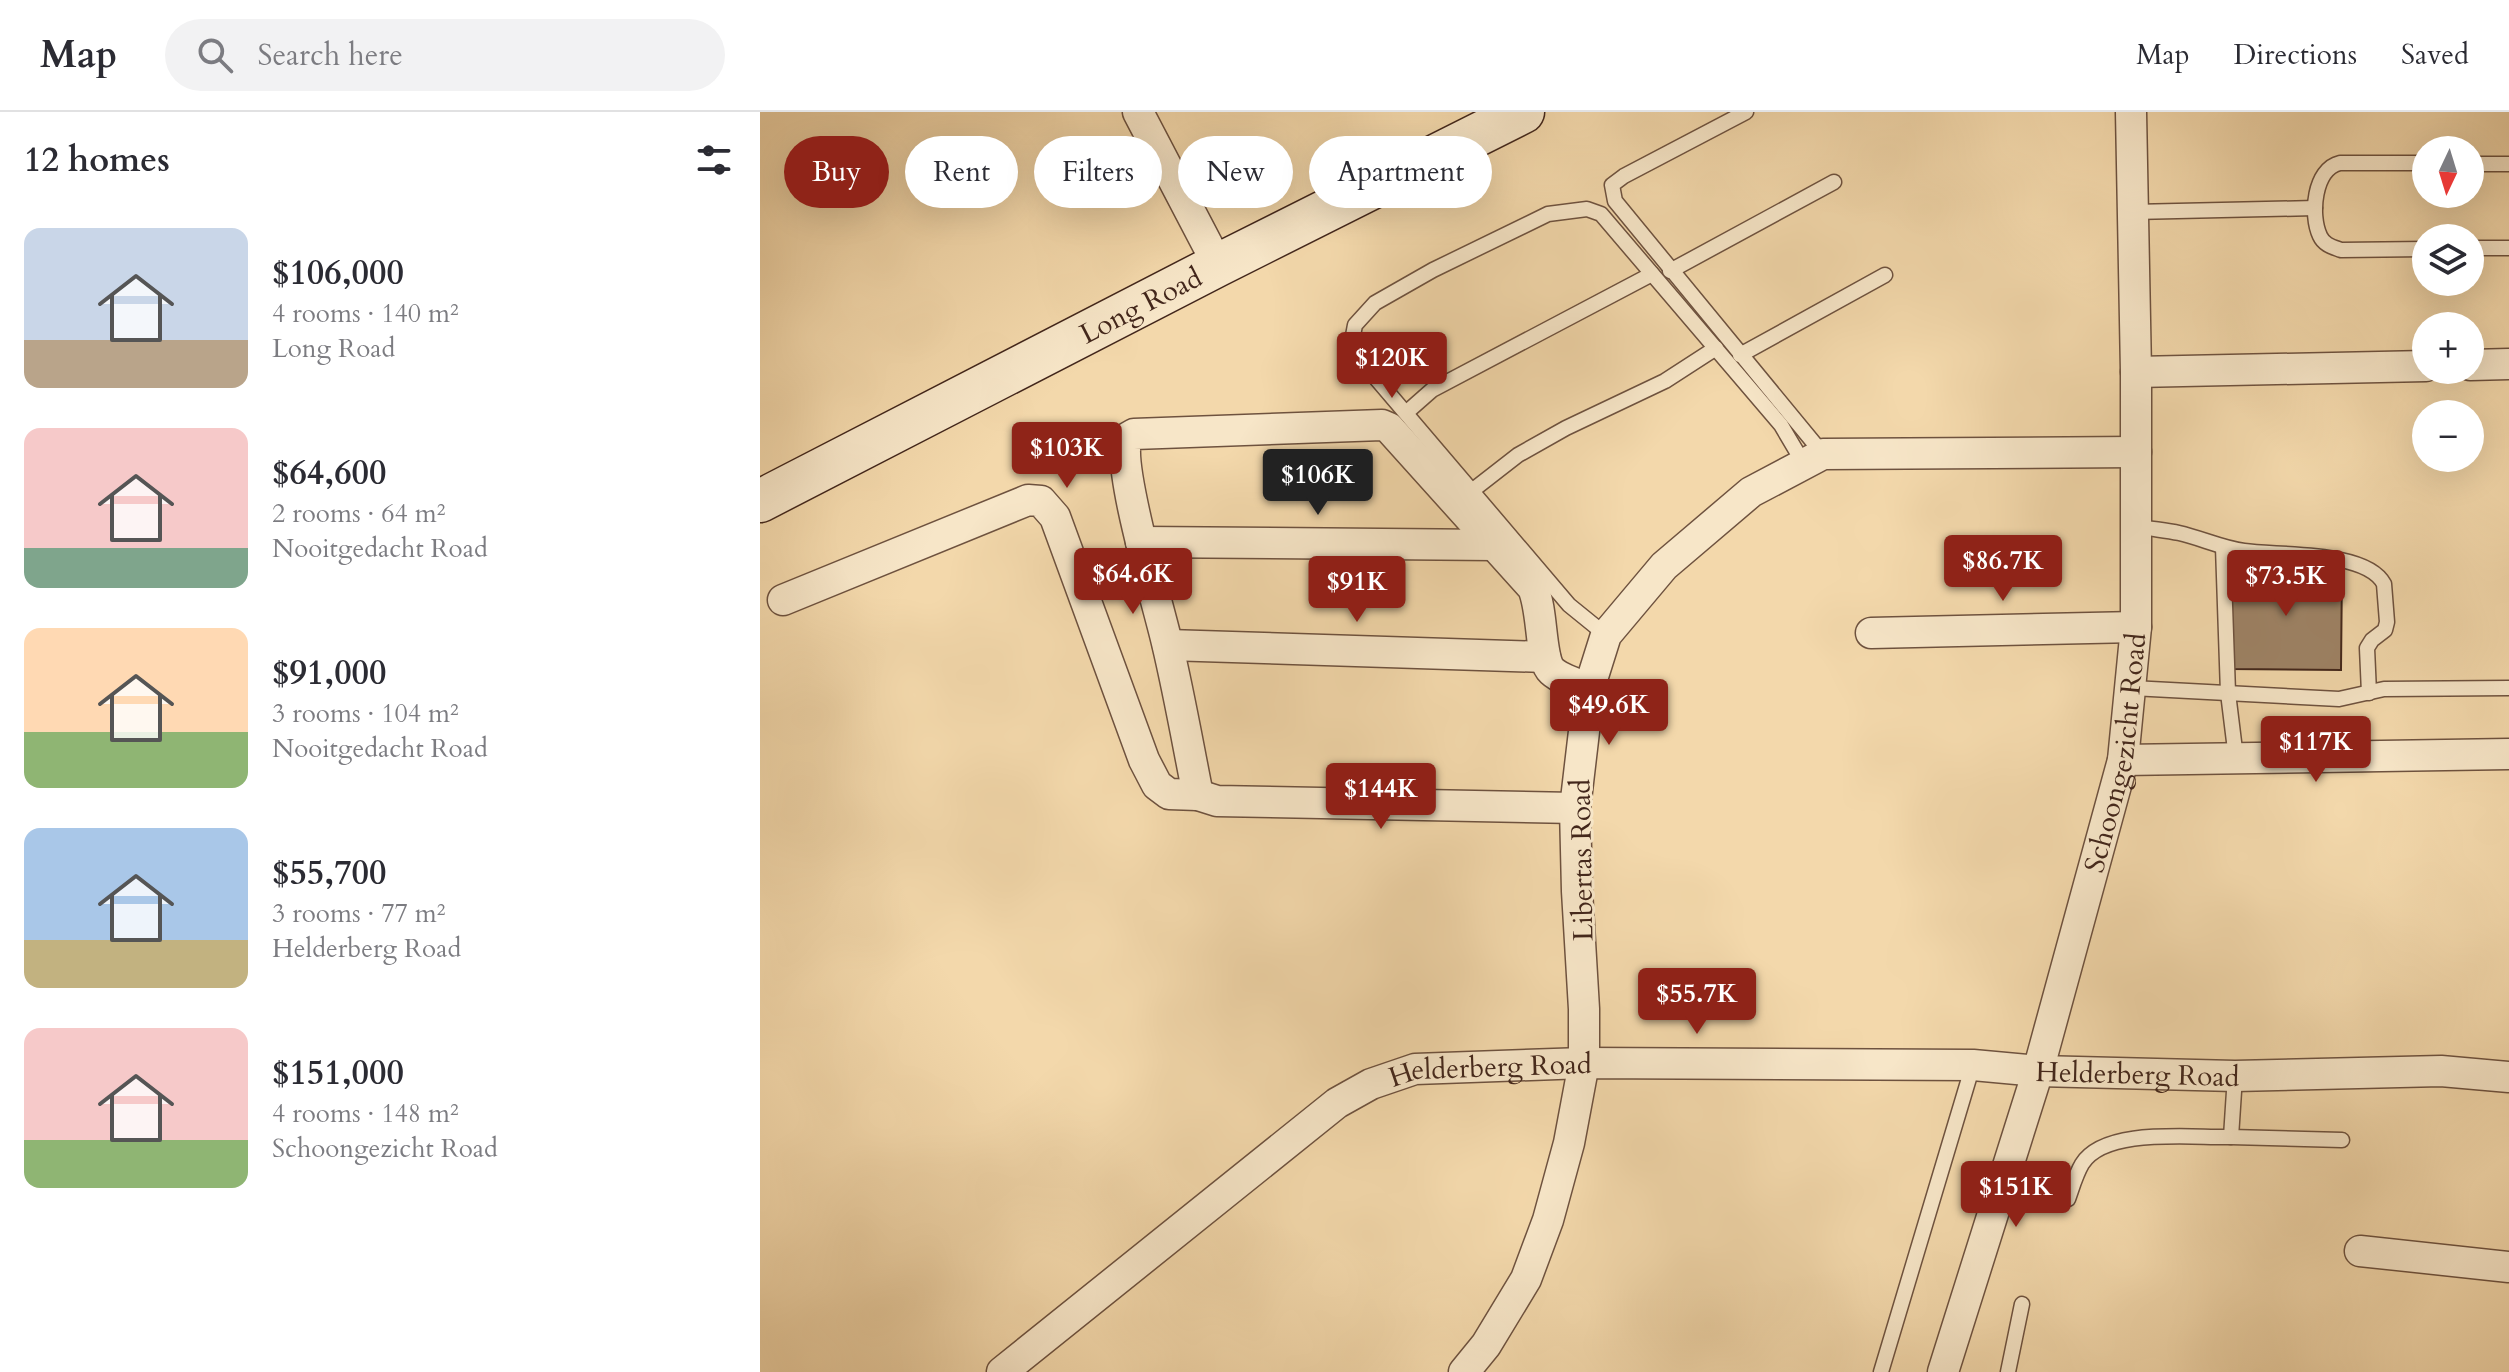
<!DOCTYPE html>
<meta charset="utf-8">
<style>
body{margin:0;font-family:Cardo,serif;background:#f2f2f3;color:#2b2b33;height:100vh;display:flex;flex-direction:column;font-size:30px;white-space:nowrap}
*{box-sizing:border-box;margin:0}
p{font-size:26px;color:#7c7c81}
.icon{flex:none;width:44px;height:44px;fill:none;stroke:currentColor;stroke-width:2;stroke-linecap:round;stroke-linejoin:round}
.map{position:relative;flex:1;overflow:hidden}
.sheet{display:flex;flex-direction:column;background:#fff;width:760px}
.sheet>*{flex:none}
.guide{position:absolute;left:24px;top:24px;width:760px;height:72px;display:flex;gap:16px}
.needle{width:52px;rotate:184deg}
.buttons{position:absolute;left:1652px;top:24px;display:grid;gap:16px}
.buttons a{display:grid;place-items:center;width:72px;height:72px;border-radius:50%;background:#fff;box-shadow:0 8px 32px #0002;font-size:40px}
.price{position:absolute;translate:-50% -68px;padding:0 18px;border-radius:8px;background:#8f2418;color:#fff;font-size:26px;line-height:52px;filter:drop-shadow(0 2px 4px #0008)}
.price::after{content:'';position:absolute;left:50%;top:48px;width:24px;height:18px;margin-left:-12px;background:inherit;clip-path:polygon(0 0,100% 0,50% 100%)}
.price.selected{background:#222;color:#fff}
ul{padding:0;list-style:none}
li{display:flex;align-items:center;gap:24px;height:200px;padding:0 24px}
li span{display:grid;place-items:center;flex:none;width:224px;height:160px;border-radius:16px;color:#555}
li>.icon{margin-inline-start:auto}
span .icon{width:96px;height:96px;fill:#fffc;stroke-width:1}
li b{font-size:34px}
h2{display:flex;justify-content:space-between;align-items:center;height:96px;padding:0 24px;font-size:34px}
.chip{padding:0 28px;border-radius:36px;background:#fff;box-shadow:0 8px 32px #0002;font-size:28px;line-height:72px}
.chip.selected{background:#8f2418;color:#fff}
header{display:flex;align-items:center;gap:48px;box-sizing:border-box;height:112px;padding:0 40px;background:#fff;border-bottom:2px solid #e1e1e2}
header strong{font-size:38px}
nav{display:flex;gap:44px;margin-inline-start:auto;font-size:28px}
.search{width:560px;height:72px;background:#f2f2f3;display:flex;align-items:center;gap:20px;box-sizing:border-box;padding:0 28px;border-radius:44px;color:#7c7c81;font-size:30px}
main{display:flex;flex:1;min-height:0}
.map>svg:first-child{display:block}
.building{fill:#9e8366;stroke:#42261b;stroke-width:2}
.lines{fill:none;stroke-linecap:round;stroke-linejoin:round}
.service-casing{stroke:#6e523f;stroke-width:17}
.minor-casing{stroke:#6e523f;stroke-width:33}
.secondary-casing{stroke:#42261b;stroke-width:45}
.service{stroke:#f7e6c8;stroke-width:14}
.minor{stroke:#f7e6c8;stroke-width:30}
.secondary{stroke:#f7e6c8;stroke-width:42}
.labels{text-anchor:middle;stroke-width:6;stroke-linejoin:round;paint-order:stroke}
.street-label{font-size:28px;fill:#42261b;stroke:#f7e6c8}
</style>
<header>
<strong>Map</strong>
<div class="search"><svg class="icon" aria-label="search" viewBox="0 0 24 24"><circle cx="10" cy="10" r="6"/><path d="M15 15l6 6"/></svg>Search here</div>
<nav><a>Map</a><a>Directions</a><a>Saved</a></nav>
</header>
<main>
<section class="sheet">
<h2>12 homes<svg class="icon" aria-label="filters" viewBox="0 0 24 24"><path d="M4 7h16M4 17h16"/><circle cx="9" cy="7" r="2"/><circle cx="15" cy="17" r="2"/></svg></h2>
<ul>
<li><span style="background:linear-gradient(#c9d6e8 70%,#b9a48a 0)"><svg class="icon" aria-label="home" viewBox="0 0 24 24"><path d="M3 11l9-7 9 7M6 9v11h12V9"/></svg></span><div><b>$106,000</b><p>4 rooms · 140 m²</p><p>Long Road</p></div></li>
<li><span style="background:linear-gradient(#f6c9c9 75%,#7fa58c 0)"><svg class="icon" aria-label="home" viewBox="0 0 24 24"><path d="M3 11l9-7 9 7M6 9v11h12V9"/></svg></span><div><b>$64,600</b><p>2 rooms · 64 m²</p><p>Nooitgedacht Road</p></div></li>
<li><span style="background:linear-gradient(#ffd9b3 65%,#8fb573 0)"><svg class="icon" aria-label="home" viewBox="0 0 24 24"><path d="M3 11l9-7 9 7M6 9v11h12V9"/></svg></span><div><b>$91,000</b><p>3 rooms · 104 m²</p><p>Nooitgedacht Road</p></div></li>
<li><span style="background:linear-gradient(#a9c7e8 70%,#c2b280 0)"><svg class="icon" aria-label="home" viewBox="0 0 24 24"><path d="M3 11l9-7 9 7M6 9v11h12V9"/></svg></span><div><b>$55,700</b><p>3 rooms · 77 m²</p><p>Helderberg Road</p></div></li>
<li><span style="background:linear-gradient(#f6c9c9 70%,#8fb573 0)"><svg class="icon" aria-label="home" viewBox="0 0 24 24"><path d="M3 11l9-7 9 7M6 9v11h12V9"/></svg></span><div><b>$151,000</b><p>4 rooms · 148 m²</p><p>Schoongezicht Road</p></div></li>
</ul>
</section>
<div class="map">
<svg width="1749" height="1260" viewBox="0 0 1749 1260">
<rect width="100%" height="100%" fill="#f3d8ab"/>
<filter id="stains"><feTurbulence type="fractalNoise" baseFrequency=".0025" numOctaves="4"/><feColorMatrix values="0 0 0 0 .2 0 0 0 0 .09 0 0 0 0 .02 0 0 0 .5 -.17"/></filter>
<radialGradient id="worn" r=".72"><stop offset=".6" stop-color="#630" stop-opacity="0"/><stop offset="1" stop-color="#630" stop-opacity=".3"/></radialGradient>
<path class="building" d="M 1471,455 L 1582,456 L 1581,558 L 1470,557 Z"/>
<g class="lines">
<g class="service-casing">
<g id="service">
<path d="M 986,0 L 864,64 L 852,73 L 855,89 L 1063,342"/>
<path d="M 1666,51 L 1580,51 C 1554,57 1550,103 1560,124 C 1564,133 1573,135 1581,138 L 1666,137"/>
<path d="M 1710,52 L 1749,52"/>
<path d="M 1373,100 L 1555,96"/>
<path d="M 1710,136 L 1749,136"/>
<path d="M 910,159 L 1074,70"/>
<path d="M 980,243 L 1125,163"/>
<path d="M 647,300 L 672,278 L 892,162"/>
<path d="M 713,378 L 758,343 L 806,316 L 905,269 L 956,236"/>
<path d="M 1376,414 C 1390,417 1405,418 1419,421 C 1441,426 1462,436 1484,439 C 1518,444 1606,438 1624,472 L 1627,510 L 1625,518 L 1612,528 L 1607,536 L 1609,581"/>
<path d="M 1463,435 L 1468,581 L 1476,646"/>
<path d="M 846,523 L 809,493 L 597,244 L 592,229 L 595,213 L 615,191 L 673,158 L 788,102 L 827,97 L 841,102 L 1021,313 L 1044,352"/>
<path d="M 1372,576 L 1579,587 L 1624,577 L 1749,576"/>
<path d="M 1475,964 L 1471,1025 L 1582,1028"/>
<path d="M 1308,1087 C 1312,1076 1316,1062 1322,1052 C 1345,1015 1431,1026 1471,1025"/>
<path d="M 1121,1260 L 1213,953"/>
<path d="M 1248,1260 L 1262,1192"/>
</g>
</g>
<g class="minor-casing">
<g id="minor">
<path d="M 378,0 L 458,153"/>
<path d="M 1710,253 L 1749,252"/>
<path d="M 1376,260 L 1666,254"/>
<path d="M 381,430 L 735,433"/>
<path d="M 23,488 L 268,388 L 281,389 L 295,405 L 384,648 L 397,673 L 409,682 L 438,683 L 457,689 L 815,696"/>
<path d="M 1111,521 L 1376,515"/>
<path d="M 408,533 L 785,545"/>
<path d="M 1363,648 L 1749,642"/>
<path d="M 438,683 C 428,633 419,581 407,531 C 399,495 356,354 367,326 L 374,322 L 622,313 L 629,316 L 773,476 C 783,499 780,543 790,557 C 797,566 818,572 829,577"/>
<path d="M 1600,1139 L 1749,1155"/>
<path id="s1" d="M 242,1260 L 577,991 L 611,972 L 655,957 L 824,951 L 1213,953 L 1278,959 L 1475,964 L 1681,959 L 1749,965"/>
<path d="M 704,1260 L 726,1233 L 766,1167 L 788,1108 L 809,1031 L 824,951 L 824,897 L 817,779 L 815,696 L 829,577 L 846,523 L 904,454 L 991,380 L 1063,342 L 1376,340"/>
<path id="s2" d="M 1183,1260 L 1278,959 L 1363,648 L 1376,515 L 1376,260 L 1371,0"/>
</g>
</g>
<g class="secondary-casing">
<g id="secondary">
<path id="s3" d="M 0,389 L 458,153 L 763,0"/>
</g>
</g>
<use href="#service" class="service"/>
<use href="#minor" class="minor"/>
<use href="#secondary" class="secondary"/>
</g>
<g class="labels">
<g class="street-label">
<text dy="10" stroke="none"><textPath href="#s3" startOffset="428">Long Road</textPath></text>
<text dy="10" stroke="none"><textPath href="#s2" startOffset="644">Schoongezicht Road</textPath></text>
<text transform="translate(821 748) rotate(-91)" y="10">Libertas Road</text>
<text dy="10" stroke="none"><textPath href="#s1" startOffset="1238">Helderberg Road</textPath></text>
<text dy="10" stroke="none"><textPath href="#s1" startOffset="590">Helderberg Road</textPath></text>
</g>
</g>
<rect width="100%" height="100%" filter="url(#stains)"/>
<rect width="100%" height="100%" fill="url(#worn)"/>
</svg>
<div class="buttons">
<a><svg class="needle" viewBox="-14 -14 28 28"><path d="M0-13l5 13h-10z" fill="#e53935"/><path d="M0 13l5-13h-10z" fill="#7c7c81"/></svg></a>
<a><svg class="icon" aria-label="layers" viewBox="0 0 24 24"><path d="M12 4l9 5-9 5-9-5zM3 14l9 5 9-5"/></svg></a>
<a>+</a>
<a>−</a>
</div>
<b class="price" style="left:632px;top:288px">$120K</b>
<b class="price" style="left:307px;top:378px">$103K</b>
<b class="price selected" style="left:558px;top:405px">$106K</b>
<b class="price" style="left:1243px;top:491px">$86.7K</b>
<b class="price" style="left:373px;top:504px">$64.6K</b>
<b class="price" style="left:1526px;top:506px">$73.5K</b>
<b class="price" style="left:597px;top:512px">$91K</b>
<b class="price" style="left:849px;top:635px">$49.6K</b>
<b class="price" style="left:1556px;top:672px">$117K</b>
<b class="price" style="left:621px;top:719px">$144K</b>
<b class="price" style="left:937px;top:924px">$55.7K</b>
<b class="price" style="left:1256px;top:1117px">$151K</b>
<div class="guide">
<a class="chip selected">Buy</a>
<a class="chip">Rent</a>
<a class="chip">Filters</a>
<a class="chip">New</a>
<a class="chip">Apartment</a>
</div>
</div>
</main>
